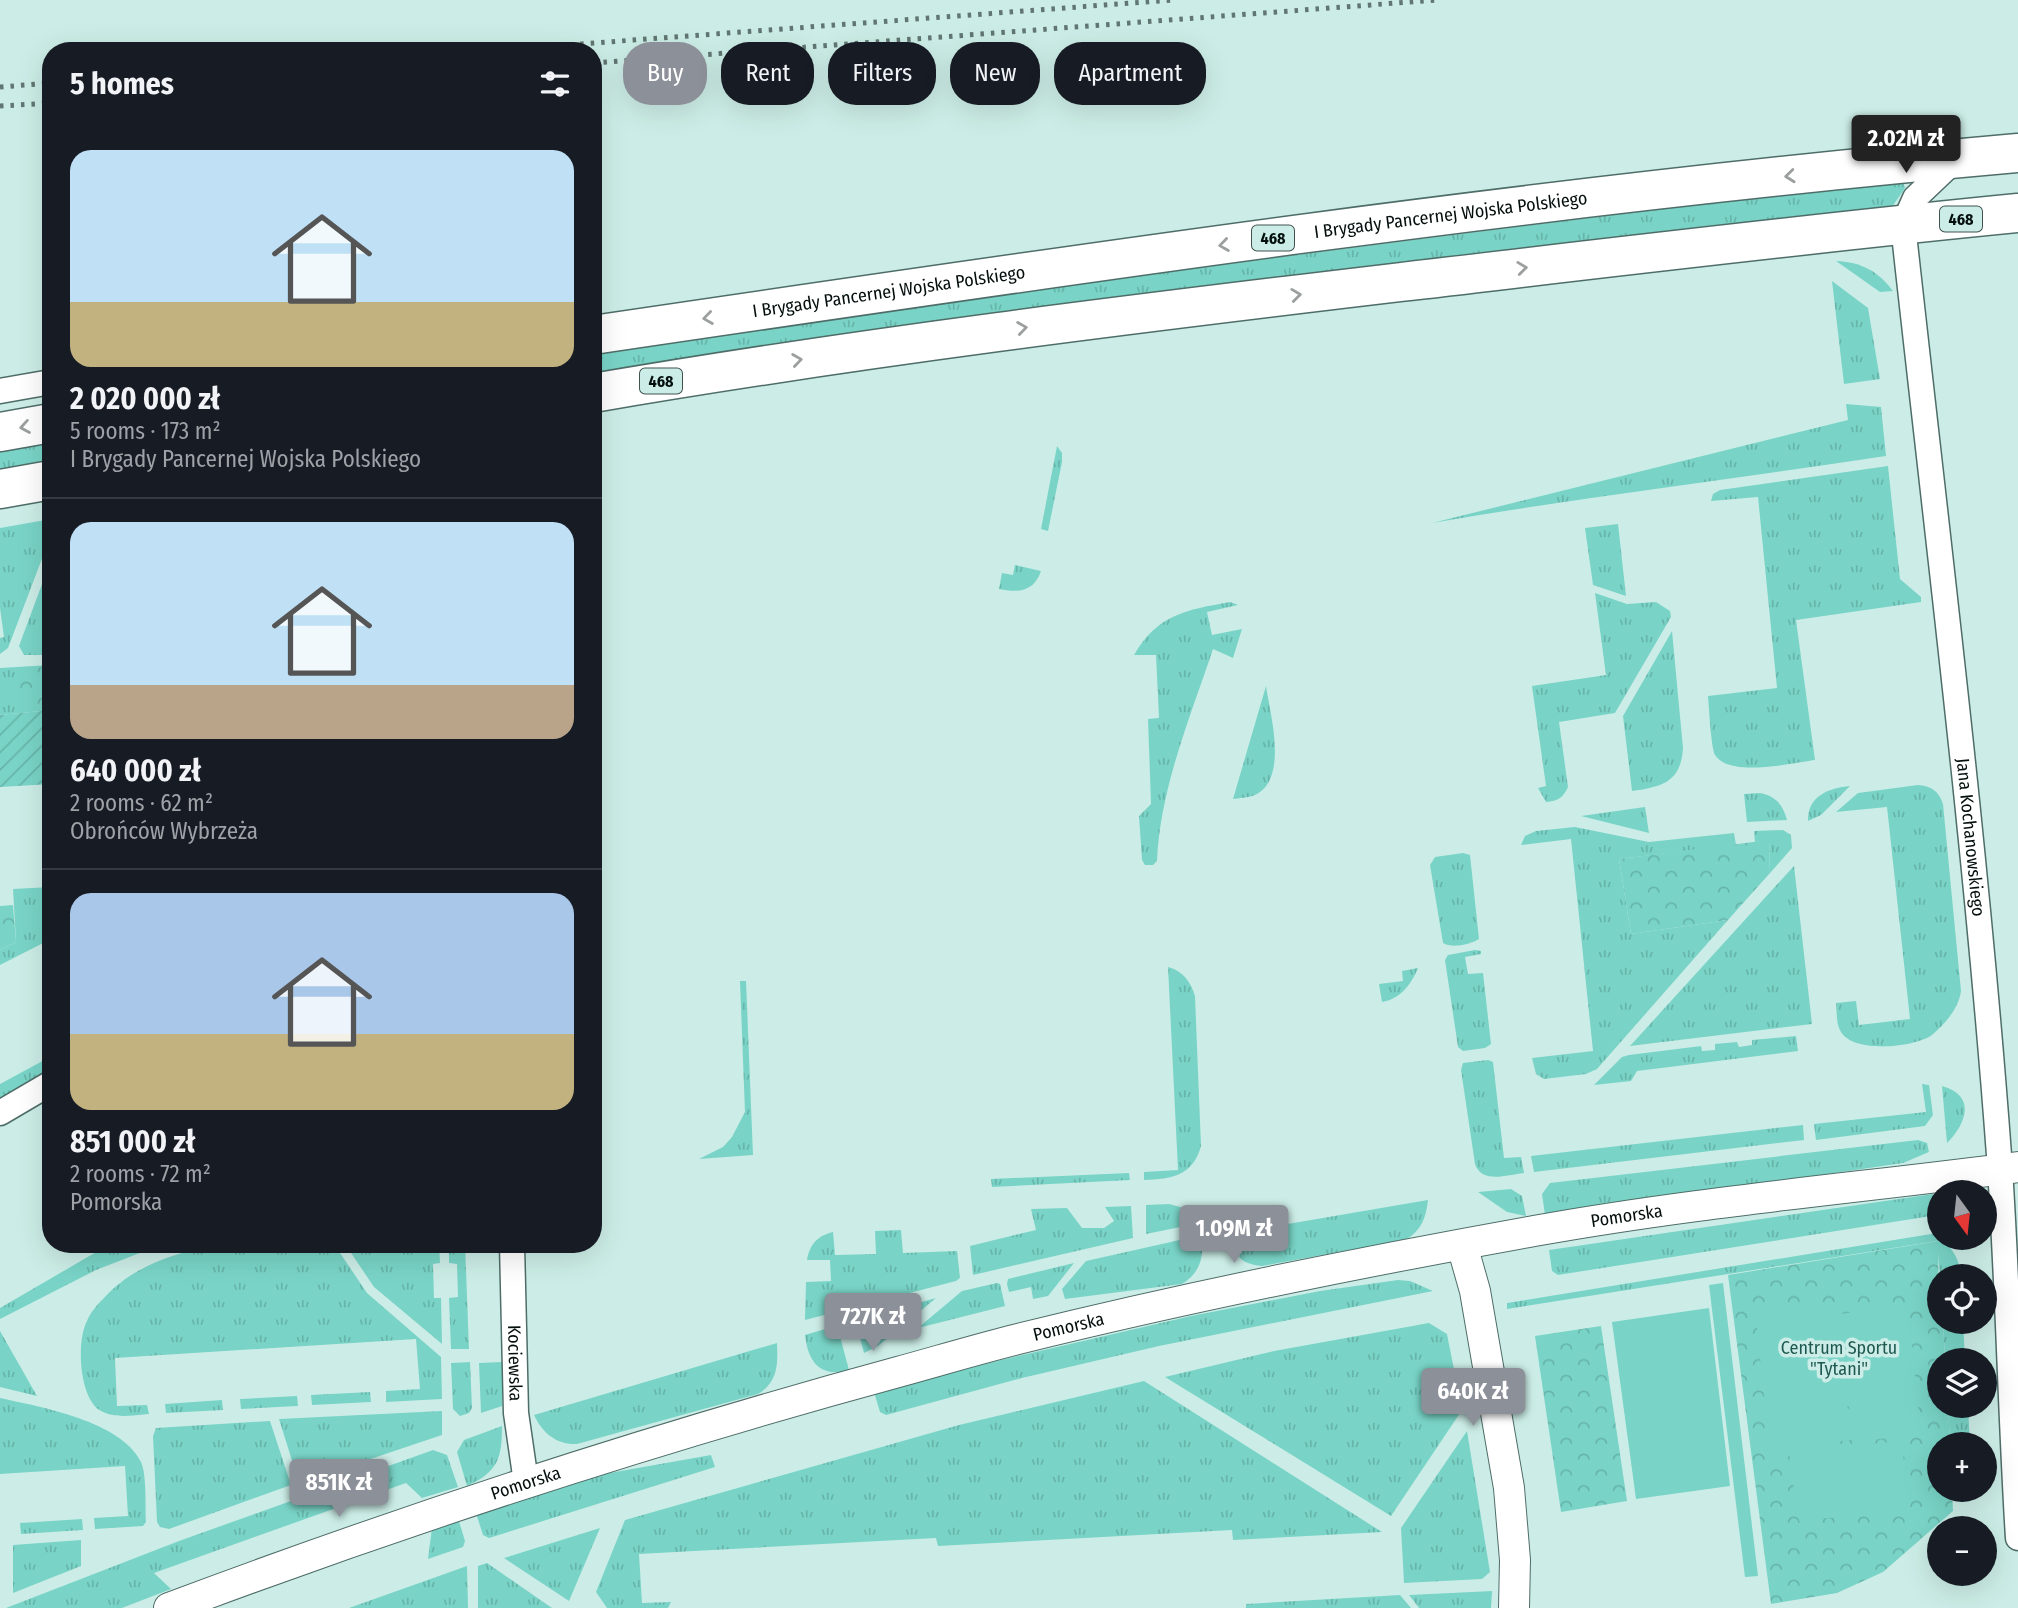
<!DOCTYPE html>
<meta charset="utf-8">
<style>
body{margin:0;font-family:"Fira Sans Condensed",sans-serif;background:#242831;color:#f1f3f6;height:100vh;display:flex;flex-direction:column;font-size:26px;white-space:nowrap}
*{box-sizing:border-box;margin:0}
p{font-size:23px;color:#9ea1a6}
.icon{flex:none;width:38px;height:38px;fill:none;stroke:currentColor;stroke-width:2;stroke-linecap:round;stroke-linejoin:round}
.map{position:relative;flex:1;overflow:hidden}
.panel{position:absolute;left:42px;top:42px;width:560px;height:1211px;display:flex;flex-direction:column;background:#171b24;border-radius:28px;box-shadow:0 7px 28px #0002}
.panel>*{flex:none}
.top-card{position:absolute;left:623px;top:42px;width:665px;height:63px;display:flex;gap:14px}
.needle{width:46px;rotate:165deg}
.fabs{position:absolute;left:1927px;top:1180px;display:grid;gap:14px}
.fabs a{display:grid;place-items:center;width:70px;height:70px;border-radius:50%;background:#171b24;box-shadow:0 7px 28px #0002;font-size:35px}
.price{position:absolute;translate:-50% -60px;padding:0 16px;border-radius:7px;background:#8c9099;color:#fff;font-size:23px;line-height:46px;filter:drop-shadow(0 2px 4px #0008)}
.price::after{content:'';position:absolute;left:50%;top:42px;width:21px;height:16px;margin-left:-10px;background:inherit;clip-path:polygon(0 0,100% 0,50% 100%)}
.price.current{background:#222;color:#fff}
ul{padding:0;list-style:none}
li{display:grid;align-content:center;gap:14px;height:371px;padding:0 28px}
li+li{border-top:2px solid #363941}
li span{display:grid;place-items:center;height:217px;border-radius:21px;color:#555}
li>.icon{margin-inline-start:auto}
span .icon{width:126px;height:126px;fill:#fffc;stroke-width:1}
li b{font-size:30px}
h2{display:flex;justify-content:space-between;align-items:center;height:84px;padding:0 28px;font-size:30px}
.tag{padding:0 24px;border-radius:28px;background:#171b24;box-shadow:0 7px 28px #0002;font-size:24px;line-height:63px}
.tag.current{background:#8c9099;color:#fff}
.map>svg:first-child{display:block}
.grass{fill:url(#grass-tufts)}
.park{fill:url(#park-crowns)}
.garden{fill:url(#garden-furrows)}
.pitch{fill:#79d4c7}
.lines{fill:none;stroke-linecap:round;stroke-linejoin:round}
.minor-casing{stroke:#4f6d68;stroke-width:27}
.tertiary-casing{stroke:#4f6d68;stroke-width:32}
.primary-casing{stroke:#4f6d68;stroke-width:41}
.minor{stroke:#fff;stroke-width:24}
.tertiary{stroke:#fff;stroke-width:30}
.primary{stroke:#fff;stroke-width:38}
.rail{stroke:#617672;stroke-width:5;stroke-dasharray:3.5 7;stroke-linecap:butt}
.oneway{stroke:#9b9f9e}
.labels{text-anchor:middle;stroke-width:7;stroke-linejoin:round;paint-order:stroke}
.shield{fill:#ccede7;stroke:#40524e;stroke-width:2}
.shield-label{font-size:16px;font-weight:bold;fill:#040f0d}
.street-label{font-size:18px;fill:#040f0d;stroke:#ccede7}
.park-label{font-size:18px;fill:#1f5850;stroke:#ccede7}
</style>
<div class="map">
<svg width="2018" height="1608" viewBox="0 0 2018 1608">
<defs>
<pattern id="grass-tufts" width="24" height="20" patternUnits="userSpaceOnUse" patternTransform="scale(1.75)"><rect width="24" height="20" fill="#79d4c7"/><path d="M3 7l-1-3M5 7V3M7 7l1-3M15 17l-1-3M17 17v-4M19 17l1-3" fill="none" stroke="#67b5aa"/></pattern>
<pattern id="park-crowns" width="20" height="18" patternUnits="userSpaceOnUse" patternTransform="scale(1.75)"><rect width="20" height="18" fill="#79d4c7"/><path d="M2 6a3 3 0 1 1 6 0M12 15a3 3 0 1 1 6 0" fill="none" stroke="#67b5aa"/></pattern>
<pattern id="garden-furrows" width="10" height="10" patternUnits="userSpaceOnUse" patternTransform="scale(1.75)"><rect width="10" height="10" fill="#79d4c7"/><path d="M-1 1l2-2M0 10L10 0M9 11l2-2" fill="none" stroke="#67b5aa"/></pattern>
</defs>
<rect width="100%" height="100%" fill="#ccede7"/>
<g class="grass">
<path d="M 1903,182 L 1905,188 L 1892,207 L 593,377 L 593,352 C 1029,290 1465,229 1903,182 Z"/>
<path d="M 1836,261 C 1861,262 1878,271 1893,291 L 1880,292 Z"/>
<path d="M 1832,281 L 1868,308 L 1880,379 L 1844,384 Z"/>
<path d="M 1846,404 L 1881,407 L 1886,456 C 1734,479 1583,497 1432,523 L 1848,420 Z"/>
<path d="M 51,440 L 51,464 L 0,473 L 0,449 Z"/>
<path d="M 1057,446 L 1062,453 L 1062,462 L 1048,531 L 1041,529 Z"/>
<path d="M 1888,466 L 1900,579 L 1921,597 L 1921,602 L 1796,620 L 1815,760 C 1792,763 1729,778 1715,755 C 1711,747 1709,707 1708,696 L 1777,688 L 1758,497 L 1711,501 L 1713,494 L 1720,490 Z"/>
<path d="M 51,519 L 51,535 L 8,648 L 0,654 L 0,638 L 4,637 L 0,608 L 0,528 Z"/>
<path d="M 1618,524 L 1626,596 L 1593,585 L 1585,528 Z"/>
<path d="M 51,560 L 51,655 L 24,655 L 19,646 Z"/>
<path d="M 1015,565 L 1041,571 C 1034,592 1018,593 999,589 L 1002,573 L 1013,575 Z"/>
<path d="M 1595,593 L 1627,604 L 1656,602 L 1670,611 L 1671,617 L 1615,713 L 1559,722 L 1568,787 C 1563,798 1558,801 1546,802 L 1538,788 L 1546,786 L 1532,686 L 1606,675 Z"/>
<path d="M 1230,602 L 1238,605 L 1207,612 L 1212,635 L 1242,629 L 1233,658 L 1213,649 C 1190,718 1160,789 1157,861 L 1153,865 L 1145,865 L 1142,860 L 1139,816 L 1151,804 L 1148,719 L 1159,718 L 1156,655 L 1134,655 C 1158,614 1186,610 1230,602 Z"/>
<path d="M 1672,631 L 1683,748 C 1681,782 1662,787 1632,791 L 1623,716 Z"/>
<path d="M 51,665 L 51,710 L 0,715 L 0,668 Z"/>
<path d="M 1266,686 C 1270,714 1289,779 1255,795 C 1248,798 1239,798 1233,799 Z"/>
<path d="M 1918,785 C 1931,786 1939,791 1943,804 L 1961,991 C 1959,1008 1945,1024 1932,1035 C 1914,1048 1850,1054 1840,1030 C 1836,1023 1837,1011 1836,1003 L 1856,1001 L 1859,1025 L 1910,1019 L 1887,807 L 1836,812 L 1858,793 Z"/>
<path d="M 1850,786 L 1821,815 L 1808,821 C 1807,796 1829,788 1850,786 Z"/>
<path d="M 1760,793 C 1776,796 1783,805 1787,820 L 1747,822 L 1744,794 Z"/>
<path d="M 1645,807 L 1649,833 L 1581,816 Z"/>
<path d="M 1575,827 L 1649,842 L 1734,833 L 1736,845 L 1619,859 L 1631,934 L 1728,920 L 1597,1069 L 1586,1074 L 1544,1079 L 1536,1074 L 1532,1058 L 1593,1051 L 1571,839 L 1521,845 L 1525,836 L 1536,831 Z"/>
<path d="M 1783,830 L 1791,835 L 1792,848 L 1770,873 L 1769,841 L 1755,842 L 1754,831 Z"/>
<path d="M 1463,853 L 1470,855 L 1479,939 C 1471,944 1452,949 1443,943 L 1430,865 L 1435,857 Z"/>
<path d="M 1794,866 L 1812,1024 L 1630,1046 Z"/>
<path d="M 51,887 L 51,939 L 0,965 L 0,950 L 16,942 L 13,889 Z"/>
<path d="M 1475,950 L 1481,951 L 1481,954 L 1465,957 L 1468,974 L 1483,973 L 1491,1044 L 1485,1048 L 1463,1051 L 1458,1047 L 1445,960 L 1448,955 Z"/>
<path d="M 1168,967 C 1183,971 1191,982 1195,996 L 1201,1146 C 1193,1176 1171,1179 1144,1180 L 1144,1172 L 1178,1170 Z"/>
<path d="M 1418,968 C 1411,985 1400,999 1382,1002 L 1379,984 L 1403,981 L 1402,971 Z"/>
<path d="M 740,981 L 746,981 L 753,1155 L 699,1159 L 723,1147 L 732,1137 L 745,1112 Z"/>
<path d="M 1796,1036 L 1798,1051 L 1637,1071 L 1631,1081 L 1594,1085 L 1622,1057 L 1629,1055 L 1701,1046 L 1702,1051 L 1715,1050 L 1715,1044 L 1737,1042 L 1739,1047 L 1752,1045 L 1752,1040 Z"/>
<path d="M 50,1057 L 51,1070 L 0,1098 L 0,1084 Z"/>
<path d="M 1488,1060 L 1493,1062 L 1504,1158 L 1521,1157 L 1524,1173 C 1506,1175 1482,1184 1475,1164 L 1461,1070 L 1463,1063 Z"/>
<path d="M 1922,1084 L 1929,1085 L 1933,1115 L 1925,1126 L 1816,1140 L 1814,1124 L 1926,1112 Z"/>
<path d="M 1942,1086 C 1976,1095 1967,1123 1947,1143 Z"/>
<path d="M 1803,1125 L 1804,1140 L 1534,1172 L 1531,1156 Z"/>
<path d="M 1918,1140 L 1927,1143 L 1929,1152 L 1903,1163 L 1545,1215 L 1542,1194 L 1550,1183 Z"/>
<path d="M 1129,1173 L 1130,1180 L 992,1187 L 991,1179 Z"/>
<path d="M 1511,1189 L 1522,1196 L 1526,1216 L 1507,1212 L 1478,1192 Z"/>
<path d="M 1933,1194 L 1935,1210 L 1931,1216 L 1558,1275 L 1552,1271 L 1549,1250 Z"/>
<path d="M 1428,1200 C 1426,1218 1421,1231 1405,1240 L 1262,1266 C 1237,1263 1236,1256 1235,1233 Z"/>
<path d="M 1169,1204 L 1184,1208 L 1200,1223 L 1146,1234 L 1146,1205 Z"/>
<path d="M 1131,1206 L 1133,1238 L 973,1275 L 970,1246 L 1036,1230 L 1031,1209 L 1067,1208 L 1082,1228 L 1104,1228 L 1114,1221 L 1105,1207 Z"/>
<path d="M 901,1230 L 903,1253 L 957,1251 L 960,1278 L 956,1281 L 805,1320 L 806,1282 L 831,1281 L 830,1260 L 807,1260 C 810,1244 817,1236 833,1232 L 835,1255 L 876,1254 L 875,1231 Z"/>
<path d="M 1937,1233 C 1949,1246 1959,1254 1961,1276 L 1940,1276 L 1937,1241 L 1507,1309 L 1507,1303 Z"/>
<path d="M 1202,1235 C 1203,1257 1202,1271 1182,1284 L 1065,1299 L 1062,1289 L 1086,1261 Z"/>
<path d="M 110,1244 L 163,1244 L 96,1270 L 0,1319 L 0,1308 Z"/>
<path d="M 234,1244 L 334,1244 L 367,1293 L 441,1357 L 442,1399 L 386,1402 L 386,1391 L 420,1389 L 416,1339 L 115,1358 L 117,1406 L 147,1405 L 149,1414 C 134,1415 115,1419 101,1411 C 79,1399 76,1341 87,1321 C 90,1313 97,1305 103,1299 C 136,1262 187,1248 234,1244 Z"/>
<path d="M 345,1244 L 439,1244 L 440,1263 L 433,1264 L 434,1298 L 441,1298 L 442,1344 L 374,1287 Z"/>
<path d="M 449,1244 L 465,1244 L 469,1349 L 451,1349 L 449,1298 L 458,1297 L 457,1264 L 449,1263 Z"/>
<path d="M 1074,1263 L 1048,1296 L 1033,1299 L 1031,1287 L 1009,1292 L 1007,1284 L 1008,1279 Z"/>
<path d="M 1398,1280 L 1410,1281 L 1433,1291 L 1159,1346 L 1022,1378 L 886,1415 L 880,1412 L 874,1392 L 1001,1360 L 1191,1316 L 1320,1291 Z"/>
<path d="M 997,1283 L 1000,1284 L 1005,1306 L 918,1328 L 962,1291 Z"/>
<path d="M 936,1298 L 878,1346 L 864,1353 L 857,1326 L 860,1319 Z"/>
<path d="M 1943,1321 L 1963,1321 L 1965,1360 L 1945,1360 Z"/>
<path d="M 1429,1323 L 1447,1334 L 1462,1410 L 1391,1516 L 1165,1377 L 1274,1351 Z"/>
<path d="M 832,1327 L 838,1329 L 849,1370 C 820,1378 808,1362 805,1335 Z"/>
<path d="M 0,1331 L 37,1396 L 0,1387 Z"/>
<path d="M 777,1343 C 778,1364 778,1382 758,1394 L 577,1444 C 557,1445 543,1434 534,1415 Z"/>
<path d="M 470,1362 L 472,1408 L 469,1413 L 460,1416 L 453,1409 L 451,1363 Z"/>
<path d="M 502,1362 L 502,1406 L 481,1413 L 479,1363 Z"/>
<path d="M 1144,1381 L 1382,1532 L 1233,1540 L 1232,1530 L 938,1546 L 936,1538 L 639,1554 L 642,1603 L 671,1602 L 668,1608 L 607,1608 L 596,1592 L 625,1520 L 959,1425 Z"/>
<path d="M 370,1392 L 371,1402 L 312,1405 L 311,1395 Z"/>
<path d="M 297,1396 L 298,1406 L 241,1409 L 240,1399 Z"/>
<path d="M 0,1398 C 41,1407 121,1421 141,1462 C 147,1475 145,1507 146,1522 L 143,1526 L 95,1529 L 94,1518 L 128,1516 L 125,1466 L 0,1474 Z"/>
<path d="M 222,1400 L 223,1410 L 166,1413 L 165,1404 Z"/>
<path d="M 1948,1405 L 1968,1405 L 1970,1444 L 1950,1444 Z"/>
<path d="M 442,1411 L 442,1435 L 299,1483 L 279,1419 Z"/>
<path d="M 270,1421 L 291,1485 L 169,1529 L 160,1527 L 157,1522 L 153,1436 L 156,1428 Z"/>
<path d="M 502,1426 C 502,1458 498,1472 467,1486 L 457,1452 L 464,1440 Z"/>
<path d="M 1467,1431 L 1490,1572 L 1482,1579 L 1404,1583 L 1401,1528 Z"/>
<path d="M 433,1450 L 447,1455 L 458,1487 L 422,1498 L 406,1483 L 154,1573 L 171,1589 L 122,1608 L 6,1608 L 179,1541 Z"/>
<path d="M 711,1455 L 715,1467 L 489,1538 L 483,1535 L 476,1513 L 587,1477 Z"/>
<path d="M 458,1518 L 465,1541 L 463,1547 L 428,1559 L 432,1528 Z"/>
<path d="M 82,1519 L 83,1530 L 21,1534 L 20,1523 Z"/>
<path d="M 600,1528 L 569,1601 L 504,1558 Z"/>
<path d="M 81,1540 L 81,1566 L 13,1593 L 13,1545 Z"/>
<path d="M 487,1563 L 552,1608 L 478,1608 L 478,1566 Z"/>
<path d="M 467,1566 L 468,1608 L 349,1608 Z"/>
<path d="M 1492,1591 L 1491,1608 L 1419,1608 L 1409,1595 Z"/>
<path d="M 1400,1595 L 1411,1608 L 1246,1608 L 1246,1604 Z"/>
</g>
<g class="park">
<path d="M 51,667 L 51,706 L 19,710 L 16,668 Z"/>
<path d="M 1769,840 L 1770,873 L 1728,920 L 1631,934 L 1619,859 Z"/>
<path d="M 13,905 L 16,942 L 0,950 L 0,906 Z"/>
<path d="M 1938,1241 L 1939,1321 L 1943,1321 L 1945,1360 L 1939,1360 L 1939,1405 L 1948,1405 L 1950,1444 L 1939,1444 L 1939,1489 L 1952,1489 L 1953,1511 L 1883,1572 L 1837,1593 L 1771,1604 L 1728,1275 Z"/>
<path d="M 1601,1326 L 1627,1501 L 1561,1512 L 1535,1336 Z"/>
</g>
<path class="garden" d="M 51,710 L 51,784 L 0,787 L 0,715 Z"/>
<g class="pitch">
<path d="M 1723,1283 L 1758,1576 L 1745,1577 L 1709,1285 Z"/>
<path d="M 1836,1302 L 1851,1440 L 1770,1449 L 1755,1310 Z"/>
<path d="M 1908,1307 L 1921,1434 L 1853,1442 L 1839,1314 Z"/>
<path d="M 1709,1308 L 1730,1486 L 1636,1499 L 1612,1322 Z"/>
<path d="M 1902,1441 L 1908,1510 L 1799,1521 L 1789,1452 Z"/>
</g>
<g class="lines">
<g class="minor-casing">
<g id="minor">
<path id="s1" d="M 1956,159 L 1915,198 L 1903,225 C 1937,535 1976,844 1999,1155 C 2008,1282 2010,1410 2018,1538"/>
<path d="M 0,391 L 51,382"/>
<path d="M 0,1113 L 51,1083"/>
<path id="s2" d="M 512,1244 L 516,1413 L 526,1482"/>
</g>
</g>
<g class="tertiary-casing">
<g id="tertiary">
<path d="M 1462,1245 L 1475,1291 L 1509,1488 L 1515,1560 L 1514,1608"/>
<path id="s3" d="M 169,1608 C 409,1518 652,1439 898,1372 C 938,1361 978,1349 1018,1339 C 1188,1297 1361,1262 1534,1231 C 1694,1202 1857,1188 2018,1167"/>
</g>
</g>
<g class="primary-casing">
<g id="primary">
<path id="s4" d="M 593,335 C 1067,265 1541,195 2018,153"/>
<path d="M 593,393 C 861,347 1131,314 1401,282 C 1607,258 1812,233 2018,213"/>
<path d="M 0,432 L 51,423"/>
<path d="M 0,489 L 51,480"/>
</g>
</g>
<use href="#minor" class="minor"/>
<use href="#tertiary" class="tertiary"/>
<use href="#primary" class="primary"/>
<g class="rail">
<path d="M 486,51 L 1172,0"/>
<path d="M 593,63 L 1437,0"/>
<path d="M 0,87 L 51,83"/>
<path d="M 0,106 L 51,103"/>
</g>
</g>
<defs><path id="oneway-chevron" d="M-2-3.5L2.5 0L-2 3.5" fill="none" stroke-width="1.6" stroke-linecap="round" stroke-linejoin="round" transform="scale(1.75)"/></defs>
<g class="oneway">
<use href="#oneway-chevron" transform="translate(1790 176) rotate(174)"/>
<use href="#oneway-chevron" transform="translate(1224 245) rotate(172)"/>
<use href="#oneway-chevron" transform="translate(1522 268) rotate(-7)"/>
<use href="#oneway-chevron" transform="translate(1296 295) rotate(-7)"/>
<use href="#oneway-chevron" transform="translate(708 318) rotate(172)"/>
<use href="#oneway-chevron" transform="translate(1022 328) rotate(-8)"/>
<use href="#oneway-chevron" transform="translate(797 360) rotate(-8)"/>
<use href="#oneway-chevron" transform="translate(25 427) rotate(170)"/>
</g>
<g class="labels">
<g class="shield">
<rect x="1940" y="206.5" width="42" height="25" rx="5"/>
<rect x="1252" y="225.5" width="42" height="25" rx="5"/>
<rect x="640" y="368.5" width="42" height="25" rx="5"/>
</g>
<g class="shield-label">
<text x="1961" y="225">468</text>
<text x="1273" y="244">468</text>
<text x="661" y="387">468</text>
</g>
<g class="street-label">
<text dy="6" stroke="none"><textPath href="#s4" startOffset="866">I Brygady Pancernej Wojska Polskiego</textPath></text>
<text dy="6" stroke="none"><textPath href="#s4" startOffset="299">I Brygady Pancernej Wojska Polskiego</textPath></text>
<text dy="6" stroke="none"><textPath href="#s1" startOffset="702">Jana Kochanowskiego</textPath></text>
<text dy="6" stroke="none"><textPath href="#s3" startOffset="1512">Pomorska</textPath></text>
<text dy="6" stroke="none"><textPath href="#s3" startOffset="943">Pomorska</textPath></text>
<text dy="6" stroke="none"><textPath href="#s2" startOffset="119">Kociewska</textPath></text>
<text dy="6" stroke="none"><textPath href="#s3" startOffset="378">Pomorska</textPath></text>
</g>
<g class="park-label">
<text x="1839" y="1354">Centrum Sportu<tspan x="1839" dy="21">"Tytani"</tspan></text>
</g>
</g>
</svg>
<div class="fabs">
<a><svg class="needle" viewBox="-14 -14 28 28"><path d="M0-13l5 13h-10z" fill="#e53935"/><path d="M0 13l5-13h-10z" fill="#9ea1a6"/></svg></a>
<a><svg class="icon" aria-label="locate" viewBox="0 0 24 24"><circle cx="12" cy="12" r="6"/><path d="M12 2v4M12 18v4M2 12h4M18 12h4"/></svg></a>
<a><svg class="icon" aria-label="layers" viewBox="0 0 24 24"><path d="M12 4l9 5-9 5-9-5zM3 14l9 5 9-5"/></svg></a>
<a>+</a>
<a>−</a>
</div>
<b class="price current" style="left:1906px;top:175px">2.02M zł</b>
<b class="price" style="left:1234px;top:1265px">1.09M zł</b>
<b class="price" style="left:873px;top:1353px">727K zł</b>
<b class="price" style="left:1473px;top:1428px">640K zł</b>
<b class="price" style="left:339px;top:1519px">851K zł</b>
<div class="top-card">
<a class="tag current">Buy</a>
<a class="tag">Rent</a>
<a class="tag">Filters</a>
<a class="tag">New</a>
<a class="tag">Apartment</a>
</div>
<section class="panel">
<h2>5 homes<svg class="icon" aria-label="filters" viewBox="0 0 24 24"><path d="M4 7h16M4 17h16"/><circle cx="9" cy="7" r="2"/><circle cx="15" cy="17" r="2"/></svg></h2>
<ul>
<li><span style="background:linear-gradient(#bfe0f5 70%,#c2b280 0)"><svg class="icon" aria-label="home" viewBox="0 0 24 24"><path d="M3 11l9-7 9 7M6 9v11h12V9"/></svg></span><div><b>2 020 000 zł</b><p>5 rooms · 173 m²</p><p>I Brygady Pancernej Wojska Polskiego</p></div></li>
<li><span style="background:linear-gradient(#bfe0f5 75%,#b9a48a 0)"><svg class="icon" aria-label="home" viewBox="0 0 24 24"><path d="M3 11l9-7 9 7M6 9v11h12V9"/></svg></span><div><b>640 000 zł</b><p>2 rooms · 62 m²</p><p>Obrońców Wybrzeża</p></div></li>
<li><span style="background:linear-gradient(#a9c7e8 65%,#c2b280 0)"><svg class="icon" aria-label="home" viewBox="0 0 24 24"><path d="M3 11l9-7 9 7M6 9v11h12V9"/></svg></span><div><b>851 000 zł</b><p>2 rooms · 72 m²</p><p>Pomorska</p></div></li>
</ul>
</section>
</div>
